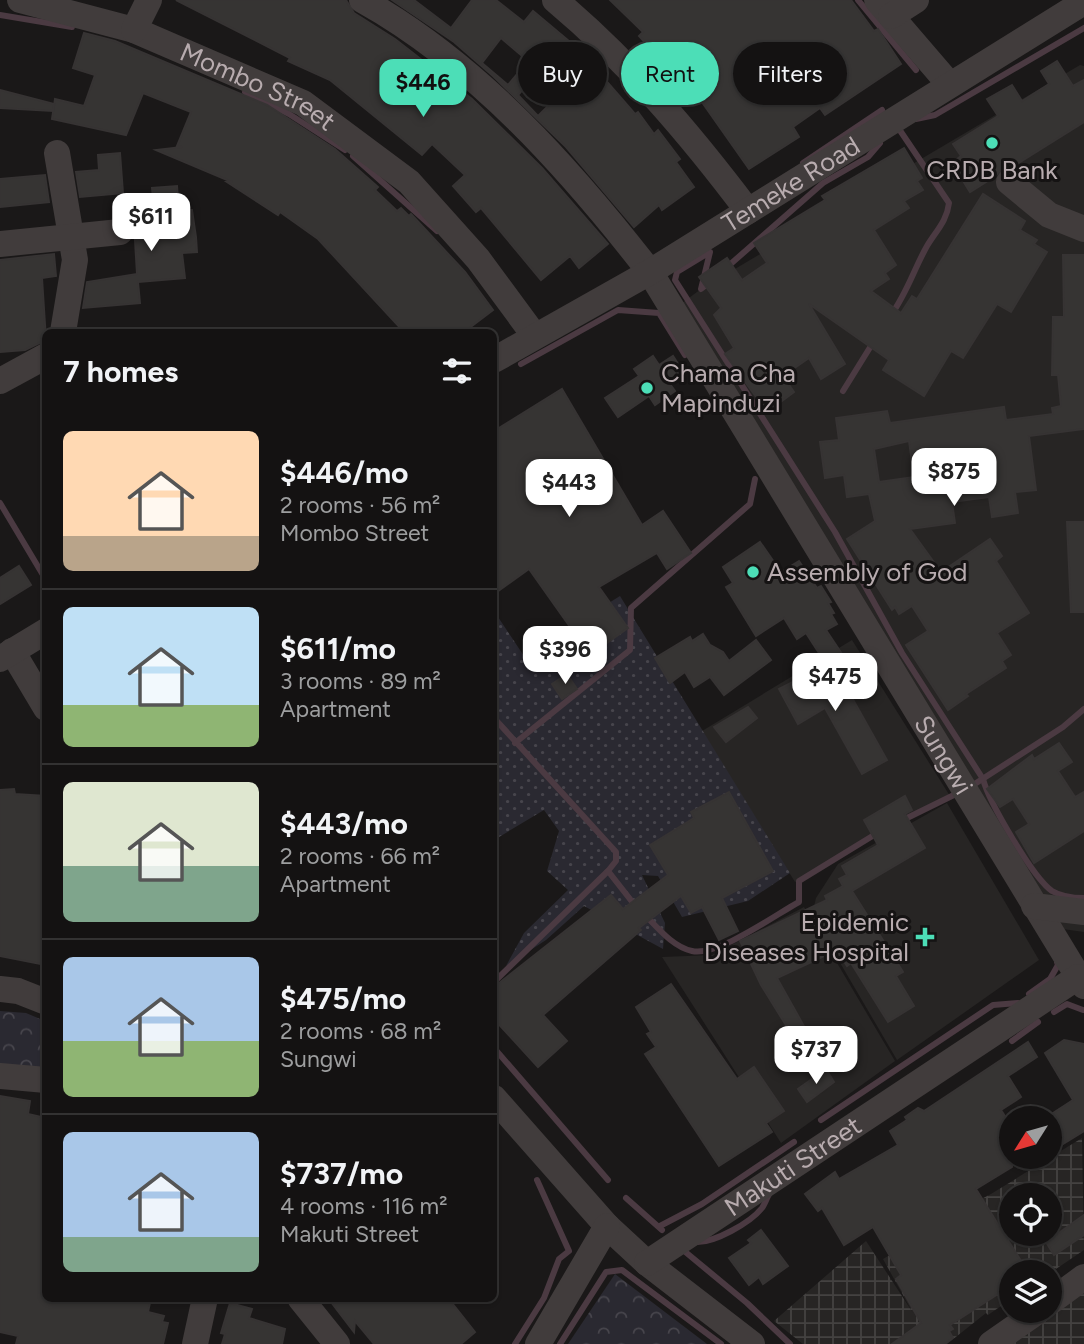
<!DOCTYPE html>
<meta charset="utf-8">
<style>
body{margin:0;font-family:Figtree,sans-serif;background:#1d1b1b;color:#f1f3f6;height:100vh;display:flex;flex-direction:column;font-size:26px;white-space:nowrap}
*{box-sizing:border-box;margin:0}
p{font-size:23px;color:#9d9e9f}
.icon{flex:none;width:38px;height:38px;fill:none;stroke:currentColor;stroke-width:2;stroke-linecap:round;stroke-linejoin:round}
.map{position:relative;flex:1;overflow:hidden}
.panel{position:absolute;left:42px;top:329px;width:455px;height:973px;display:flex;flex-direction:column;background:#141212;border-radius:10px;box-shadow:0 2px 5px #0004,0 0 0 2px #333232}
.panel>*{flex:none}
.guide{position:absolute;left:518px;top:42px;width:460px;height:63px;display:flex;gap:14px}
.needle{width:46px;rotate:233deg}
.fabs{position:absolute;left:999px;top:1106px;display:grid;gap:14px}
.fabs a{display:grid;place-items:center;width:63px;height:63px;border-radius:50%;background:#141212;box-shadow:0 2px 5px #0004,0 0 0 2px #333232;font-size:35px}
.price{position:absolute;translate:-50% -60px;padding:0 16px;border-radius:14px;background:#fff;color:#222;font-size:23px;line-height:46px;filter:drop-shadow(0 2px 4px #0008)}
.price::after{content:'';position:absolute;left:50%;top:42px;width:21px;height:16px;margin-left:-10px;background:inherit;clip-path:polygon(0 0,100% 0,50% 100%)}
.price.current{background:#4cdeb7;color:#111}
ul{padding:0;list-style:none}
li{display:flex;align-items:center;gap:21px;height:175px;padding:0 21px}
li+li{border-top:2px solid #333232}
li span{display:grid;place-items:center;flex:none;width:196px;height:140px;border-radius:10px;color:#555}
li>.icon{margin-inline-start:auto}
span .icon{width:84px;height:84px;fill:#fffc;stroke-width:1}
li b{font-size:30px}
h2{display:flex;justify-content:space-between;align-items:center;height:84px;padding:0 21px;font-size:30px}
.chip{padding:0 24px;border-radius:32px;background:#141212;box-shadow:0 2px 5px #0004,0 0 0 2px #333232;font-size:24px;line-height:63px}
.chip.current{background:#4cdeb7;color:#111}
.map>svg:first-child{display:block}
.built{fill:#272524}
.industrial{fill:url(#industrial-grid);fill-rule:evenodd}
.grass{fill:url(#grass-dots)}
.park{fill:url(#park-crowns)}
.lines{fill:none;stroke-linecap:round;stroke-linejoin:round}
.stream{stroke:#4b3a42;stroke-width:6}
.building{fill:#363433;stroke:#363333;stroke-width:2;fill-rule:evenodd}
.minor{stroke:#413c3c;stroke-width:26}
.poi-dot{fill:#4cdeb7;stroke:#151313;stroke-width:2.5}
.labels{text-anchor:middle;stroke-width:6;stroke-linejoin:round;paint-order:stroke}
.street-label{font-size:26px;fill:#b8acaf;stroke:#151313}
.poi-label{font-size:26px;fill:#b8acaf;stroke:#151313;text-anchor:start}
</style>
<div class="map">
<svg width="1084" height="1344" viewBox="0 0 1084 1344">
<defs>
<pattern id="industrial-grid" width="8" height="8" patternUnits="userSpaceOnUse" patternTransform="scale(1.75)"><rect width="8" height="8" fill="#272524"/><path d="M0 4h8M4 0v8" fill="none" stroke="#444241"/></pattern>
<pattern id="grass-dots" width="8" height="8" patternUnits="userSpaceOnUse" patternTransform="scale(1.75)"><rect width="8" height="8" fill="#2a2931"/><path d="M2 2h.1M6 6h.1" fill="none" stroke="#47454c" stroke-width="1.8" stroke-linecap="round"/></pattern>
<pattern id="park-crowns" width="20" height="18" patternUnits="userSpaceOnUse" patternTransform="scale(1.75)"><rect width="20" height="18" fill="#2a2931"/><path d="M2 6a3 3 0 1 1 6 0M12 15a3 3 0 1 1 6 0" fill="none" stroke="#47454c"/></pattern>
</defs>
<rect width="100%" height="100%" fill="#1a1818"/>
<g class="built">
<path d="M 1080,65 L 1084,66 L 1084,932 L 1041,926 L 670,312 L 701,289 Z"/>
<path d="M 852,640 L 950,796 L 795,882 L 702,731 Z"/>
<path d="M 947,803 L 1039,960 L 897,1060 L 812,915 L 816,898 L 838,864 Z"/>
<path d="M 804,907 L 895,1061 L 781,1143 L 662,957 L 712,955 Z"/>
</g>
<g class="industrial">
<path d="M 1082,1138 L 1084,1250 L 1050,1273 L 1012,1272 L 1011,1299 L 988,1315 L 986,1313 L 947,1344 L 803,1344 L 774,1321 L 866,1241 L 913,1313 L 883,1259 L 937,1228 L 935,1223 L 991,1194 ZM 1012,1195 L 1050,1195 L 1050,1234 L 1012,1234 Z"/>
<path d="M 1084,1282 L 1084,1344 L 1002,1344 Z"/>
</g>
<path class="grass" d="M 620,596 L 790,873 L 748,901 L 682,917 L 658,876 L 642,875 L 665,923 L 663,949 L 584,906 L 546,940 L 506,966 L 524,933 L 568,890 L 547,871 L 559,831 L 544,810 L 494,840 L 494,611 L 524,656 Z"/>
<g class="park">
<path d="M 0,1011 L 26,1013 L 45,1021 L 45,1074 L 0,1068 Z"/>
<path d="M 615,1274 L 707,1344 L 568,1344 Z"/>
</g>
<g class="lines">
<g class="stream">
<path d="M 858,0 L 916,70"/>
<path d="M 0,15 L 72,27"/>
<path d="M 245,92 L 289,114 L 345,150"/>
<path d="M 916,119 L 935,115 L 1084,28"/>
<path d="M 353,156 L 437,231"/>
<path d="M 803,163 L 882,110"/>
<path d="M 726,268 L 823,183 L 868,157 L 880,143"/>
<path d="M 710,282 L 701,289 L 710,252 L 677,272 L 675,280 L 835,532 L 902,653 L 983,779 C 989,802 1033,878 1052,891 C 1062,897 1072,898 1084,898"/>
<path d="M 891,315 C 907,293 914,269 927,246 C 936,231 947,221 949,203 L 897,126"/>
<path d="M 521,364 L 618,310 L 659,313 L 685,355"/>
<path d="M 843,391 L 874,341"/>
<path d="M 0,503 L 46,580"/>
<path d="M 494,718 L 616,852 L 616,861 L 608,871 L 494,982"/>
<path d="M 515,743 L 630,650 L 631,608 L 750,504 L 755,479"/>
<path d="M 970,787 L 1063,727 L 1084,709"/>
<path d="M 901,821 L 960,792"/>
<path d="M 608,871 L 637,908"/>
<path d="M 645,915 C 658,928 673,947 692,951 C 717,957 775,915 799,902 L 799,881 L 879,832"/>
<path d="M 1029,994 L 1050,979 L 1058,965 L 1057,962"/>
<path d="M 1054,1012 L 1067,1004 L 1083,1010"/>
<path d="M 1012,1041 L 1038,1022"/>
<path d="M 494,1048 L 608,1180"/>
<path d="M 821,1120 L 993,1005 L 1018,1003"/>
<path d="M 626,1198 L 662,1230"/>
<path d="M 660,1226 L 702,1204 L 794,1142"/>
<path d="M 696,1242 C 714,1243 750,1223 762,1208 C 765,1204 767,1197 770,1193"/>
<path d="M 683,1250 L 747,1303 L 790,1344"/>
<path d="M 515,1344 L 544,1298 L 559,1259 L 569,1251 L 537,1180"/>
<path d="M 560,1344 L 606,1272 L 622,1270 L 721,1344"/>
</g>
</g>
<g class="building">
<path d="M 176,0 L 346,0 L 354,13 L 395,39 L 472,99 L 542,168 L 608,244 L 579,268 L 570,256 L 541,280 L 481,208 L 476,212 L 453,186 L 465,175 L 432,144 L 422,155 L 330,80 L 288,61 L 290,58 Z"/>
<path d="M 392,0 L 414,0 L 451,28 L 472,0 L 496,0 L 524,22 L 533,11 L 582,52 L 586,49 L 601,63 L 595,68 L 635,114 L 638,112 L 654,134 L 658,130 L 680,159 L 676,162 L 694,187 L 662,210 L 659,205 L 634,227 L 566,147 L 493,76 L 454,42 ZM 501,38 L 528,61 L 508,85 L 482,63 ZM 541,69 L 563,91 L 538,116 L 518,95 Z"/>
<path d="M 610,0 L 851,0 L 874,31 L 878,29 L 901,64 L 825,115 L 820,108 L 793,127 L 799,137 L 749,169 L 692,88 L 652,46 L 650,48 L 639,36 L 643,32 Z"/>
<path d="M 84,33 L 115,41 L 267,105 L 335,149 L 378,187 L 375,190 L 397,211 L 401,208 L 409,216 L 411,214 L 465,272 L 493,310 L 464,332 L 404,332 L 318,239 L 280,212 L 278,215 L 227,182 L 232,182 L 156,150 L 182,147 L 177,146 L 191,112 L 143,93 L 126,135 L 52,119 L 55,99 L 84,106 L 95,75 L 73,68 Z"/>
<path d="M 1057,61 L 1073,86 L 1084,80 L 1084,122 L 1012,167 L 1003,168 L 994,177 L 970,192 L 952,163 L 961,156 L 953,144 L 998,116 L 987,99 L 1012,85 L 1022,101 L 1049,84 L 1041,71 Z"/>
<path d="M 0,90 L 54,104 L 53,111 L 0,108 Z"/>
<path d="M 904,148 L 922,178 L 917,181 L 923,190 L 904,201 L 909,208 L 874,230 L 896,265 L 885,273 L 889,279 L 871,291 L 901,313 L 912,296 L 917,299 L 983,194 L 1025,221 L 1020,230 L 1037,240 L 1034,244 L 1047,252 L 1011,312 L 997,304 L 963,358 L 951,351 L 924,396 L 883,370 L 889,360 L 809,304 L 845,364 L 821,379 L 809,358 L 783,376 L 794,392 L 767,412 L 725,354 L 734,348 L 714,315 L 721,308 L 699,277 L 727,258 L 742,280 L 767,263 L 754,243 L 825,200 L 822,196 Z"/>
<path d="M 120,153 L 123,193 L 80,197 L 76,172 L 99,170 L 98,155 Z"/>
<path d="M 45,175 L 49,202 L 0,207 L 0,179 Z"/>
<path d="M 177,186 L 179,211 L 192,210 L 196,237 L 197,252 L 182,253 L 185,278 L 138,282 L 140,303 L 83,308 L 87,282 L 137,274 L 134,224 L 155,221 L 152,188 Z"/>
<path d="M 54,254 L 56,276 L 42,278 L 46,340 L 25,350 L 0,352 L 0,260 Z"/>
<path d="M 1063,255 L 1084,255 L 1084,429 L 1029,436 L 1036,490 L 1015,492 L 1018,513 L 992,517 L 989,497 L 952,502 L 955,523 L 910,529 L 941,572 L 990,539 L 1002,556 L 996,561 L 1029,613 L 997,633 L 1011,655 L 1002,661 L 1006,668 L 966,694 L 968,696 L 948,710 L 906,645 L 928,631 L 912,606 L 899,614 L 895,607 L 892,610 L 847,539 L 875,521 L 869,494 L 847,497 L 844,475 L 825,478 L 820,442 L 839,440 L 836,418 L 887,411 L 890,423 L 1004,407 L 1006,420 L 1053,414 L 1052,408 L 1061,406 L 1058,375 L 1052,375 L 1053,317 L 1064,317 ZM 909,441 L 914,477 L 879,482 L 874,449 Z"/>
<path d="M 653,356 L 659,365 L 673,356 L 685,375 L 670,384 L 675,391 L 655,405 L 649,396 L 618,417 L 605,398 L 639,376 L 634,369 Z"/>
<path d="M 562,389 L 642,525 L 663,511 L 691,553 L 667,569 L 657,553 L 599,587 L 628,628 L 590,655 L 529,569 L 494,594 L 494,431 Z"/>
<path d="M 1067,522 L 1084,522 L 1084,612 L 1071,612 Z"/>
<path d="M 760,542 L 781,572 L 799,561 L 817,588 L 821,586 L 831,602 L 828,603 L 834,613 L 831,614 L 837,624 L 826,630 L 842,654 L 826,664 L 806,633 L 797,639 L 784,618 L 756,636 L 726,587 L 733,583 L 723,567 Z"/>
<path d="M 19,566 L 31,585 L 0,604 L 0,578 Z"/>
<path d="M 703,634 L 710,645 L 723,652 L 729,661 L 756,640 L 771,660 L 724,695 L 710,677 L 694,687 L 685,672 L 670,683 L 655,658 L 690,637 L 692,641 Z"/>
<path d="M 832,662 L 887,760 L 862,774 L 825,708 L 798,724 L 779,689 Z"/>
<path d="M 567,674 L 577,689 L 562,699 L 552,684 Z"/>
<path d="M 748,707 L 757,718 L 726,742 L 714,727 Z"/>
<path d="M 1059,743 L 1072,762 L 1058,771 L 1075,797 L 1084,792 L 1084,831 L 1034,863 L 1016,832 L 1029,824 L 1013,799 L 1000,807 L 987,789 L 1032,755 L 1034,759 Z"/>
<path d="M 14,789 L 15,794 L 46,796 L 46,965 L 0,956 L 0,790 Z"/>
<path d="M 729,792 L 773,871 L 722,898 L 738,931 L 719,940 L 702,907 L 691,913 L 681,896 L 639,928 L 641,930 L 543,1015 L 567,1041 L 538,1067 L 494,1019 L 494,987 L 611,895 L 623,909 L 668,875 L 650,845 L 694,818 L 691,812 Z"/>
<path d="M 905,796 L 912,810 L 905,814 L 925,848 L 852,891 L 903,972 L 896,976 L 914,1006 L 888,1022 L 851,963 L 847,966 L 837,950 L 777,978 L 805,1028 L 792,1035 L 761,985 L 740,941 L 827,900 L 825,896 L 843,886 L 839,879 L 847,875 L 842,866 L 878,845 L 864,820 Z"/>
<path d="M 671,984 L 737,1079 L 754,1067 L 784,1111 L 766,1123 L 772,1132 L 719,1166 L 645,1054 L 656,1047 L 647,1034 L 651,1032 L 636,1007 Z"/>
<path d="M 806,1030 L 814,1043 L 800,1052 L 792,1038 Z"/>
<path d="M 1064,1040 L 1084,1044 L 1084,1131 L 1050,1152 L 1050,1115 L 1073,1100 L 1045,1053 Z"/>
<path d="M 1028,1042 L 1037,1057 L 1008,1076 L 1021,1097 L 1001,1110 L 1012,1127 L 1012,1167 L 976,1189 L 1028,1272 L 1012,1272 L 1012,1285 L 950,1325 L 953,1329 L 949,1331 L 953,1338 L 945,1344 L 892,1344 L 921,1323 L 896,1279 L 901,1275 L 873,1227 L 844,1245 L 822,1208 L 818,1211 L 805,1194 L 835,1172 L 839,1179 L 898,1145 L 890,1131 L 907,1120 L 905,1117 L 918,1108 L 924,1111 Z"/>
<path d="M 826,1069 L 834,1082 L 807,1102 L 798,1089 Z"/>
<path d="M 0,1096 L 30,1101 L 28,1114 L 46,1118 L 46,1298 L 151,1298 L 148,1312 L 164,1316 L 162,1322 L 168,1323 L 163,1344 L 16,1344 L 18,1336 L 0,1332 Z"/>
<path d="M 1084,1215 L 1084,1235 L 1054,1255 L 1046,1242 Z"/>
<path d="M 761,1230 L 788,1266 L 763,1284 L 759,1277 L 749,1285 L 729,1258 L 751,1243 L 748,1240 Z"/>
<path d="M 328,1298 L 448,1298 L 475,1332 L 461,1344 L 374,1344 L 355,1321 L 354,1332 Z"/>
<path d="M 230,1303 L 252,1309 L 249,1318 L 285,1329 L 282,1344 L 222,1344 L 225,1334 L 221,1333 Z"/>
</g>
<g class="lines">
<g class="minor">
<path id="s1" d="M 20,0 L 134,30 L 303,103 L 409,182 L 478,259 L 534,335"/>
<path id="s2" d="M 362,0 C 477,64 570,169 650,272 L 1084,986"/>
<path d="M 555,0 C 628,61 690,134 748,211"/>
<path d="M 877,0 L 950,85"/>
<path d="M 891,16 L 916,0"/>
<path d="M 134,30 L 149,0"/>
<path d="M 57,153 L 75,260 L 63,332"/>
<path d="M 1009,182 L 1049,215 L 1084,229"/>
<path d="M 0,244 L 120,232"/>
<path id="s3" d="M 494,360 L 650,272 L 1084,2"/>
<path d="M 0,381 L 46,356"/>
<path d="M 12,651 L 46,708"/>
<path d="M 0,659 L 46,631"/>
<path d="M 1034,906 L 1084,912"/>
<path d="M 0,989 L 18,991 L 46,1002"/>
<path d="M 0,1076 L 46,1080"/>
<path d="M 494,1098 L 607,1226 L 647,1263 L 752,1344"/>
<path id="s4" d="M 647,1263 L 1078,977"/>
<path d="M 300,1298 L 337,1344"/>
<path d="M 1050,1302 L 1084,1277"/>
<path d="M 195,1344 L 205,1298"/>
<path d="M 538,1344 L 607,1226"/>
<path d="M 991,1344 L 1038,1311"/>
</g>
</g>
<g class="poi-dot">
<circle cx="992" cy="143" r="7"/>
<circle cx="647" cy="388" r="7"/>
<circle cx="753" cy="572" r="7"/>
<path d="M921.5 926.5h7v7h7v7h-7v7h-7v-7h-7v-7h7z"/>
</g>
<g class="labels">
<g class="street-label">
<text dy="9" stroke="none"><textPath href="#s1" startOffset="254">Mombo Street</textPath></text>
<text dy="9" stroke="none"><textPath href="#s3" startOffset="345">Temeke Road</textPath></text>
<text dy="9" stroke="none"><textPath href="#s2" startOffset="964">Sungwi</textPath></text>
<text dy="9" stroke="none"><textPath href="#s4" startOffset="175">Makuti Street</textPath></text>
</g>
<g class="poi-label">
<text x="992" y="179" text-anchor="middle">CRDB Bank</text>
<text x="661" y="382">Chama Cha<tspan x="661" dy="30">Mapinduzi</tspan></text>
<text x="767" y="581">Assembly of God</text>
<text x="909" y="931" text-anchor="end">Epidemic<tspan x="909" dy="30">Diseases Hospital</tspan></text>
</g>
</g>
</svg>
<div class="fabs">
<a><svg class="needle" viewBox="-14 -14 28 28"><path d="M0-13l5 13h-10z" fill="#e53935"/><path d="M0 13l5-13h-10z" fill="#9d9e9f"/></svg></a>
<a><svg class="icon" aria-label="locate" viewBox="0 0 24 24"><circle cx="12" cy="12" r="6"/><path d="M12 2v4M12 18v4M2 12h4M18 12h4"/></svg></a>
<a><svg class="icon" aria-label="layers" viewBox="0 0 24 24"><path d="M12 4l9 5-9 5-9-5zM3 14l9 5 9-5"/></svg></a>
</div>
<b class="price current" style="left:423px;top:119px">$446</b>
<b class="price" style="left:151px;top:253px">$611</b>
<b class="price" style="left:954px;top:508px">$875</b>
<b class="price" style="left:569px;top:519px">$443</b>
<b class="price" style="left:565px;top:686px">$396</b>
<b class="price" style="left:835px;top:713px">$475</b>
<b class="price" style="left:816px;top:1086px">$737</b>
<div class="guide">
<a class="chip">Buy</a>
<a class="chip current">Rent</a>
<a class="chip">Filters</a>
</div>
<section class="panel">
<h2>7 homes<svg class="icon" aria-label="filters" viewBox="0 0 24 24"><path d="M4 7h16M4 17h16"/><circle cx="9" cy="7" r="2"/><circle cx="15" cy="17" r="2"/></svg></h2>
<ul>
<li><span style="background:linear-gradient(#ffd9b3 75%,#b9a48a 0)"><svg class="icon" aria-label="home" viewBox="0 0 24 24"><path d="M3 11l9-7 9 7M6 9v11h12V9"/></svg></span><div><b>$446/mo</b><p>2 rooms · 56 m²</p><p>Mombo Street</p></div></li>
<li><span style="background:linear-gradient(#bfe0f5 70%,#8fb573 0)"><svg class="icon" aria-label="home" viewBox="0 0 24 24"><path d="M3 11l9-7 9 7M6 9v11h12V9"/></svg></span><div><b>$611/mo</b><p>3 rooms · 89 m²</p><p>Apartment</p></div></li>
<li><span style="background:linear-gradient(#dfe7d0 60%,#7fa58c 0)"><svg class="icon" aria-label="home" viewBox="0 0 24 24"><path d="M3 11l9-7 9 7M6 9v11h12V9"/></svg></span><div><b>$443/mo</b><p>2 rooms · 66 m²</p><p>Apartment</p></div></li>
<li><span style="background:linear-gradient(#a9c7e8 60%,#8fb573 0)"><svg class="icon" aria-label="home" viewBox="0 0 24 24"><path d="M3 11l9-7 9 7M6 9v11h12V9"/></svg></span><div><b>$475/mo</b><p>2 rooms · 68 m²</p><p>Sungwi</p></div></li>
<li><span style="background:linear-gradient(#a9c7e8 75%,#7fa58c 0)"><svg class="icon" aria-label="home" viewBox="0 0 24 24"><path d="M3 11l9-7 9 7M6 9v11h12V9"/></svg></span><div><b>$737/mo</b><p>4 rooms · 116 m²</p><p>Makuti Street</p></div></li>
</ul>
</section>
</div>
